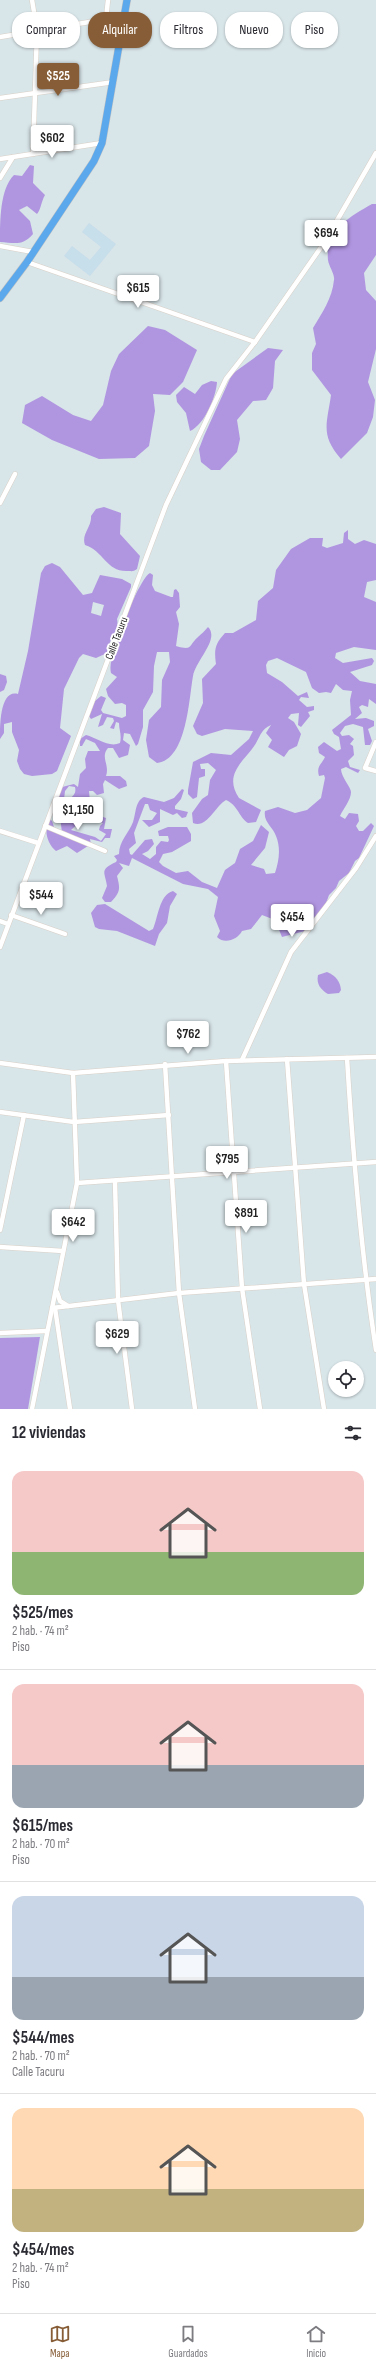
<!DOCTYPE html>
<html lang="es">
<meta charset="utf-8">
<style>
body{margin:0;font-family:"Sofia Sans Condensed",sans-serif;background:#f2f2f3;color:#2b2b33;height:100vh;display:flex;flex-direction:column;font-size:15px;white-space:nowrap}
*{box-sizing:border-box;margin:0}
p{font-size:13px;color:#7c7c81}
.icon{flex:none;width:22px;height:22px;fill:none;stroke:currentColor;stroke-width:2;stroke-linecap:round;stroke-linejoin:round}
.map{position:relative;height:1409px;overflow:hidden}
.details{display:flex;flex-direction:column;background:#fff;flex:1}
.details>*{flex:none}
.hud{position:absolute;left:12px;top:12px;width:352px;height:36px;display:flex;gap:8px}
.tools{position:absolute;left:328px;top:1361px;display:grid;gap:8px}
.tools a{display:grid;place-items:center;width:36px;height:36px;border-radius:50%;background:#fff;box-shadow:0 1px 3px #0004;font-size:20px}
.price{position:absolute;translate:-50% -34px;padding:0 9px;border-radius:4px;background:#fff;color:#222;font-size:13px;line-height:26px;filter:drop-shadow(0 1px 2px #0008)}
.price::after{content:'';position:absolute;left:50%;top:24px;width:12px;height:9px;margin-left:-6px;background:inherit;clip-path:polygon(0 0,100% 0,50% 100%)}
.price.current{background:#865d36;color:#fff}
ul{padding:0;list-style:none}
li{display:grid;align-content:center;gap:8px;height:212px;padding:0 12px}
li+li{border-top:1px solid #e1e1e2}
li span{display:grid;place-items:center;height:124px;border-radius:12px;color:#555}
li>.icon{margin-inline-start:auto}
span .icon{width:72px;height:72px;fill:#fffc;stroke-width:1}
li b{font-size:17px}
h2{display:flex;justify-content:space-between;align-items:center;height:48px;padding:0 12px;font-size:17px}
.chip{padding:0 14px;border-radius:16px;background:#fff;box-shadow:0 1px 3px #0004;font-size:14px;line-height:36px}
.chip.current{background:#865d36;color:#fff}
.dock{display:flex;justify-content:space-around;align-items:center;height:56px;border-top:1px solid #e1e1e2;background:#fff;font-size:11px;color:#7c7c81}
.dock a{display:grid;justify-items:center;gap:2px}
.dock .current{color:#865d36}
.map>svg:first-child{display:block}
.education{fill:#c7deeb}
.green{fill:#b095e0;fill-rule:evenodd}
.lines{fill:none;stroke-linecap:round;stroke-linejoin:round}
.street-casing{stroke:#d9d0c7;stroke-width:5.5}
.primary-casing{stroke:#c3c3c3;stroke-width:8}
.street{stroke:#fff;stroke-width:4.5}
.primary{stroke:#5ba8ec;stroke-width:7}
.labels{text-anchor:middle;stroke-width:4;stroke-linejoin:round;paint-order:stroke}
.street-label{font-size:11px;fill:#272727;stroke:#fff}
</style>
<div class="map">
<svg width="376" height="1409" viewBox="0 0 376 1409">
<rect width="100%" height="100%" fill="#d8e5e9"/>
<path class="education" d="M 89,223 L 116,244 L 90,276 L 64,256 L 72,246 L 90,260 L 101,247 L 82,232 Z"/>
<g class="green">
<path d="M 30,165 L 34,166 L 33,183 L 45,195 C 41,202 41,209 37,214 L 27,206 L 19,210 L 30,221 L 33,234 C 23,246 15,243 0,242 C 0,220 0,189 14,175 L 22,176 Z"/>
<path d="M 372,204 L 376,204 L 376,255 L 364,273 L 366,290 L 376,301 L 376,349 L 368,382 L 375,400 L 373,417 L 367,433 L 341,459 C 320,435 327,424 331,395 L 312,370 L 312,353 L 316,344 L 313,328 C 322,313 332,299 334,280 C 335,274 329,267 328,260 C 325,231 349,217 372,204 Z"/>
<path d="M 148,326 L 165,330 L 197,350 L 183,382 L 170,395 L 153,394 L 155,411 L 149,446 L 135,458 L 99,459 L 52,440 L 22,423 L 25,405 L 42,396 L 73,415 L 91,421 L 103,405 L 111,371 L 119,354 Z"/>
<path d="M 268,348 L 283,350 L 275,361 L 273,388 L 266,400 L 253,401 L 237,420 L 240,439 L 237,452 L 220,470 L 211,470 L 201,462 L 199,449 L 204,436 L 232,374 Z"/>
<path d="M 211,381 L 217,382 C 216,398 204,425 190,431 L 186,413 L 177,402 L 176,395 L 184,387 L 195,394 L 202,385 Z"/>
<path d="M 104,507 L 121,513 L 120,534 L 140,556 L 137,569 C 133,572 132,571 128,571 C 106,572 104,551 85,545 C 81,534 92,527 91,516 L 96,509 Z"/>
<path d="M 348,530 L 348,539 L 355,544 L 364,540 L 376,544 L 376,580 L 367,582 L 364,597 L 376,602 L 376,650 L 354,647 L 336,653 L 335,658 L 343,663 L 372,658 L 374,661 L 372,665 L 350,672 L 360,681 L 376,684 L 376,704 L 369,699 L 368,707 L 362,705 L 359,707 L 362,713 L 355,719 L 366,718 L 374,721 L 374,726 L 368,729 L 372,741 L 370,745 L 365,745 L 363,727 L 353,724 L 345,726 L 340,733 L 342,736 L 349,735 L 354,739 L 350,744 L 353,746 L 354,755 L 348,761 L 350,767 L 360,770 L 358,773 L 346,767 L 341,769 C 341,777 351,787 351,792 C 351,800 343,809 340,816 L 345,819 L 349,813 L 358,814 L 359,821 L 356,826 L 359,831 L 363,831 L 371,823 L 374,826 L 359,858 L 355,861 L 349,873 L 339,881 L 336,888 L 329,895 L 325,906 L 305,931 L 282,937 L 275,920 L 262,915 L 251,929 L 242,931 C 238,939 225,945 217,937 L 220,931 L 214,916 L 218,897 L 208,889 L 183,884 L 132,858 L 129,866 L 119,863 L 123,868 L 117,876 C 120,888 121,892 111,902 L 105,902 L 102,898 L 107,886 C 105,872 99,870 116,862 L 117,860 L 114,856 L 119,854 C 119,841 129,833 133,822 C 136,814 135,801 144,797 L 164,802 L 174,798 L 182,789 L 184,790 L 181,799 L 175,806 L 175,809 L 188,812 L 186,817 L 182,818 L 177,813 L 173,815 L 160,809 L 160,822 L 149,827 L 142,820 L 152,820 L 157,813 L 150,810 L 148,804 L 145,804 L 134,833 L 136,843 L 129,849 L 130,854 L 132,855 L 145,840 L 152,839 L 154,844 L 148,851 L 142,854 L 150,859 L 156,854 L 156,847 L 161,841 L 168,842 L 169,840 L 168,836 L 159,836 L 158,831 L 168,827 L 187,827 L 191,834 L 191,841 L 172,852 L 163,854 L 159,862 L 163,866 L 176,873 L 188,871 L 202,882 L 217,888 L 225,870 L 235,863 L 240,849 L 253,841 L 261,825 L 269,832 L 265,848 L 251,865 L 264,869 L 266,874 L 275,873 C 279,861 281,848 276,836 C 273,827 263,822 265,811 L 278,807 L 295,813 L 307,810 L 321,798 L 325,778 L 324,775 L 319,776 C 316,766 322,764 325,757 L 319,753 L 318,747 L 324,742 L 337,751 L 341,749 L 339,737 L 334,734 L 332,730 L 351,715 L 350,700 L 352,691 L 343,690 L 336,684 L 331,693 L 326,692 L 319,693 L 312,688 L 306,672 L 277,658 L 268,661 L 266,665 L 267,673 L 282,682 L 298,696 L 307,692 L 309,698 L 301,697 L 299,700 L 307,707 L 314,706 L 314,710 L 308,712 L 310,716 L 301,727 L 298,725 L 299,713 L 291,714 L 288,718 L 294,722 L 301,734 L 297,746 L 289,750 L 284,757 L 268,747 L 272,740 L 266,733 L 271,725 C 260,729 259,741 252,749 C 239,765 225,777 239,798 L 261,810 L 256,822 L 248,823 C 238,816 238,805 226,800 C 215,806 207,829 193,823 L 192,813 L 202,799 L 208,795 L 210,780 L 216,770 L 208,763 L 200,764 L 201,769 L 205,769 L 205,776 L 199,778 L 197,797 L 193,799 L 188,794 L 188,790 L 193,762 L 211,753 L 231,755 L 249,739 L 253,731 L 225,729 L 202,736 L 197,734 L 193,726 L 203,703 L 202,679 L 216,664 C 214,649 215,644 225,633 L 233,633 L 256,620 L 258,601 L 273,588 L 276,570 L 291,549 L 310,538 L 323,538 L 322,546 L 327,548 L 343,543 L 344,533 Z"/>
<path d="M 52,563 L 60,567 L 83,595 L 92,593 L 100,575 L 122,579 L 131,584 L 131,587 L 117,619 C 120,631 107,641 107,653 L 96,658 L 83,654 L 79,658 L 64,689 L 60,728 L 71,736 L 57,771 L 52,774 L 32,776 L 24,774 L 20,769 L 17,761 L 19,750 L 12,732 L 12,722 L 4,724 L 4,733 L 0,739 C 0,725 0,689 18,694 L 28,651 L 41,573 L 45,566 ZM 93,602 L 104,605 L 101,616 L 91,613 Z"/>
<path d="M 150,573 L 153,575 L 152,585 L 155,591 L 171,597 L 173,597 L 174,590 L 176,589 L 179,593 L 180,607 L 176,612 L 179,624 L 176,646 C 193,651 188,646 198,637 C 201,634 205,631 208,627 C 220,639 196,660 193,676 C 189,698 187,760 157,763 L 149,757 L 146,740 L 149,720 L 161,707 L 162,680 L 170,662 L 169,652 L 157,652 L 154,666 L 153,692 L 143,710 L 143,727 L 138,744 L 136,746 L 130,734 L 124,733 L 123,740 L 130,745 L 128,755 L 119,758 L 113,748 L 108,748 C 100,757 110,765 106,776 L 120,776 L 126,781 L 127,786 L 119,789 L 105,780 L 103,784 L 104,793 L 97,795 L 93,791 L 89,791 L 91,813 L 106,818 L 104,829 L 112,829 L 110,838 L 105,838 L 102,842 L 90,839 L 91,844 L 77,853 L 67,846 L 56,851 C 47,844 43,829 50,819 L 52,821 L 55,830 L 62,833 L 60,816 L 67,817 L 69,814 L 66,809 L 67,803 C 71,796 77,795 75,787 L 69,786 L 65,791 L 64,799 L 57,803 L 62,787 L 74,784 L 78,787 L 80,774 L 86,768 L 85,759 L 88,751 L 100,751 L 95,743 L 86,739 L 82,746 L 80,746 L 80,739 L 86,735 C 97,738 109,748 120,743 C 122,735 119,730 119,723 L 116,722 L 114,729 L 110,728 L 114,721 L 113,718 L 107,717 L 103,725 L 98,727 L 102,714 L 91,719 L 89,716 L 95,701 L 101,696 L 106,698 L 101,710 L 103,713 L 122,718 L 126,716 L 126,705 L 122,703 L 115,704 L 108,696 L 106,689 L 117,677 L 111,673 C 108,660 118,641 124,630 C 125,628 124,624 125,621 C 127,612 143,576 150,573 ZM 94,821 L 103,823 L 100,826 L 99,830 L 106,834 L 101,841 L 95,837 L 71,830 L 80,822 Z"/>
<path d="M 0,674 L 6,676 L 7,682 L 4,690 L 0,692 Z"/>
<path d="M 173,891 L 177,894 L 170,906 L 167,923 L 159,934 L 155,946 L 117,931 L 99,929 L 95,927 L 91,913 L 97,905 L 105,904 L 149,931 L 153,929 C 158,918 159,895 173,891 Z"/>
<path d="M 327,972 C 336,976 340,981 341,990 L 339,993 L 328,994 C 321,990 316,984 318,975 Z"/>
<path d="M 40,1337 L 28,1409 L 0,1409 L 0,1338 Z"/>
</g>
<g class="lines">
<g class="street-casing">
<g id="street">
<path d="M 32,0 L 37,30 L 33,154"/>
<path d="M 106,19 L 108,0"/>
<path d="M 0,37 L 125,16"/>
<path d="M 0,98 L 114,82"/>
<path d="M 0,159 L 102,143"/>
<path d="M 0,178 L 13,157"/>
<path d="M 0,246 L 33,252"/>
<path d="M 27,262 L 255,342"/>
<path d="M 0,503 L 15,474"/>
<path d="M 376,742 L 365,768 L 376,771"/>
<path d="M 45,826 L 105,851"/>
<path d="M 0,831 L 38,843"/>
<path d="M 11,915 L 65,934"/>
<path d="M 0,921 L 8,924"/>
<path d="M 0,947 L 166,505 L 226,379 L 255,342 L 324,243 L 376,153"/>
<path d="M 347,1058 C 353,1156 361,1253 376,1350"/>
<path d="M 287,1059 L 304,1284 L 324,1409"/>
<path d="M 242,1060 L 291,952 L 356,868 L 376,836"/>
<path d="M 226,1061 L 242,1288 L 260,1409"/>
<path d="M 0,1063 L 73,1073 L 226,1061 L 376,1057"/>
<path d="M 165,1064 L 179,1293 L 195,1409"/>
<path d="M 0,1112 L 74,1122 L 169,1115"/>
<path d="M 115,1181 L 118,1300 L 132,1409"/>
<path d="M 77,1183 L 376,1162"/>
<path d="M 0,1230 L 24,1115"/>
<path d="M 0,1247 L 63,1251"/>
<path d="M 57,1292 L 60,1301 L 68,1306"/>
<path d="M 52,1308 L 179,1293 L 376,1279"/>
<path d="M 55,1308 L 70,1409"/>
<path d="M 0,1333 L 46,1331"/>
<path d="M 32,1409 L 77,1183 L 73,1073"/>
</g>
</g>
<g class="primary-casing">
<path id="primary" d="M 0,298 L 27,262 L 94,161 L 102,143 L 127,0"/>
</g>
<use href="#street" class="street"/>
<use href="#primary" class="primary"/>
</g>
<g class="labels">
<g class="street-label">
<text transform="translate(116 638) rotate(-69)" y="4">Calle Tacuru</text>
</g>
</g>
</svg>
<div class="tools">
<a><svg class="icon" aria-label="locate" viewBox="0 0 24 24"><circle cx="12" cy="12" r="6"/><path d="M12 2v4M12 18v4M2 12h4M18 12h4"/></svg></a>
</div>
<b class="price current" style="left:58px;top:97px">$525</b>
<b class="price" style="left:52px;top:159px">$602</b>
<b class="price" style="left:326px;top:254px">$694</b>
<b class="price" style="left:138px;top:309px">$615</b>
<b class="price" style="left:78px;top:831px">$1,150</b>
<b class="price" style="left:41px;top:916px">$544</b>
<b class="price" style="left:292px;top:938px">$454</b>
<b class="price" style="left:188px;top:1055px">$762</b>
<b class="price" style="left:227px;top:1180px">$795</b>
<b class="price" style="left:246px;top:1234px">$891</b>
<b class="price" style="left:73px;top:1243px">$642</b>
<b class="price" style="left:117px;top:1355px">$629</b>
<div class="hud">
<a class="chip">Comprar</a>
<a class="chip current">Alquilar</a>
<a class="chip">Filtros</a>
<a class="chip">Nuevo</a>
<a class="chip">Piso</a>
</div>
</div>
<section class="details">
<h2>12 viviendas<svg class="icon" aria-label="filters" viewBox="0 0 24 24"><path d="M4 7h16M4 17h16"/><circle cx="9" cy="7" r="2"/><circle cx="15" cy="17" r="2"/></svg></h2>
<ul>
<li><span style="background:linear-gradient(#f6c9c9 65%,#8fb573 0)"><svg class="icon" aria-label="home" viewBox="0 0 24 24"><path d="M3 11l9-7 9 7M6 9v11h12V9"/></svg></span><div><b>$525/mes</b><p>2 hab. · 74 m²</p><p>Piso</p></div></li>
<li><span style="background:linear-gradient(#f6c9c9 65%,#9aa5b1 0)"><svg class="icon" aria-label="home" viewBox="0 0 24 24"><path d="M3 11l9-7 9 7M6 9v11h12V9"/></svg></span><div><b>$615/mes</b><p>2 hab. · 70 m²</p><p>Piso</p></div></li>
<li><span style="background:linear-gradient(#c9d6e8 65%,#9aa5b1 0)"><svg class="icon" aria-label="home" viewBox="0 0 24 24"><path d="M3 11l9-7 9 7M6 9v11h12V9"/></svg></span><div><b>$544/mes</b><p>2 hab. · 70 m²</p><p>Calle Tacuru</p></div></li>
<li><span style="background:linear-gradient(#ffd9b3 65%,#c2b280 0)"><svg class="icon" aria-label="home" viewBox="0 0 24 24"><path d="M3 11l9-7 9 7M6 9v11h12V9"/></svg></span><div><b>$454/mes</b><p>2 hab. · 74 m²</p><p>Piso</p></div></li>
</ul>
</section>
<nav class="dock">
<a class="current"><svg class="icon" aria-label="map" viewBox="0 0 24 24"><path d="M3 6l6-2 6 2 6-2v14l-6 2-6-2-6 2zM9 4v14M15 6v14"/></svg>Mapa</a>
<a><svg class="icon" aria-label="saved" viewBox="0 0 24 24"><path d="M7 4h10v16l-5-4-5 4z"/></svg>Guardados</a>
<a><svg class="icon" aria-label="home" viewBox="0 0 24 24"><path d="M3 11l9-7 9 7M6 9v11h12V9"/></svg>Inicio</a>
</nav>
